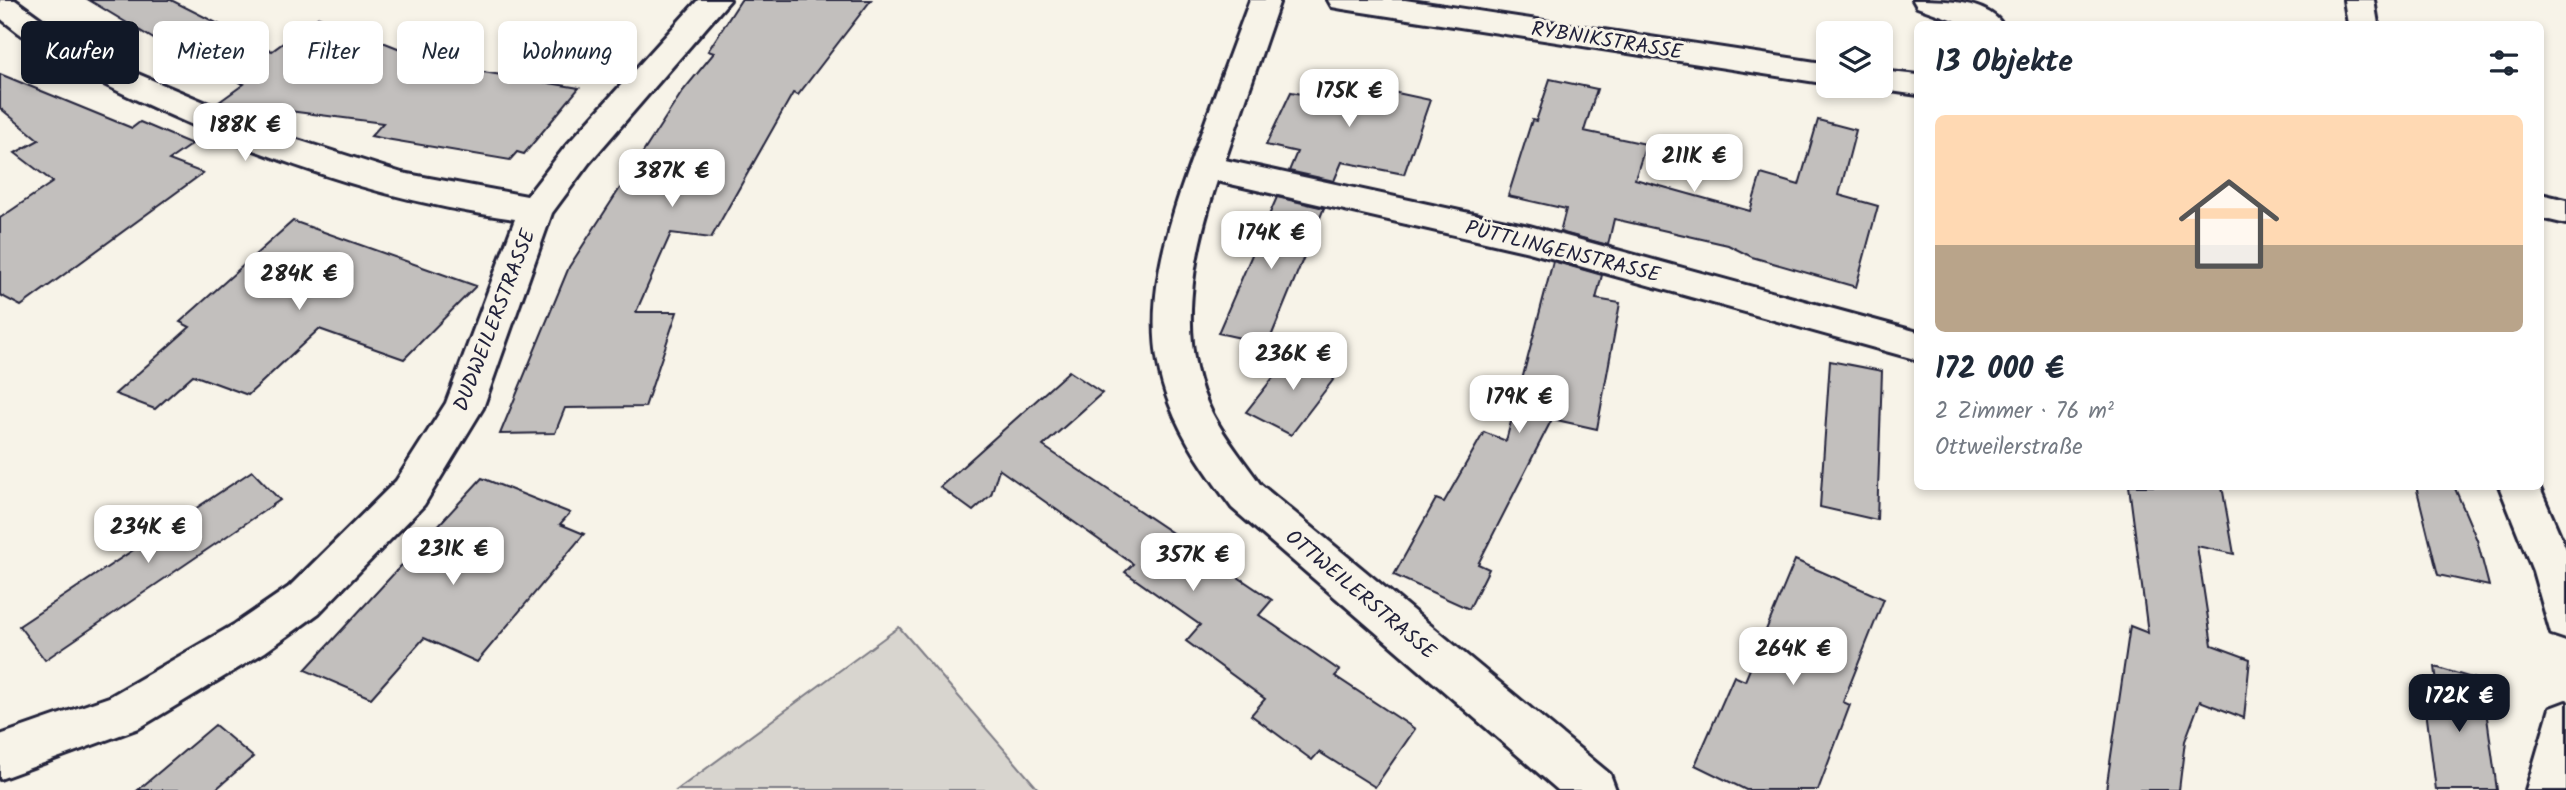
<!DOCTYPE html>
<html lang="de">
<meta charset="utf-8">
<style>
body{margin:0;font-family:Kalam,sans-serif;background:#f6f6f7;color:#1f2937;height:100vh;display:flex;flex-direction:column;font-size:26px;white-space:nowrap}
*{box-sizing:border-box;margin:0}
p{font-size:23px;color:#747a83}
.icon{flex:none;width:38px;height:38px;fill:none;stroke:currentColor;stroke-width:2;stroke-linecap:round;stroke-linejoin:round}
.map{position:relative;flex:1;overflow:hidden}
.panel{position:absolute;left:1914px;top:21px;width:630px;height:469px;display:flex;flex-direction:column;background:#fff;border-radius:10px;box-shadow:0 4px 10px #0003}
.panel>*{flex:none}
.banner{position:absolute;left:21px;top:21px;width:665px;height:63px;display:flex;gap:14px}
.buttons{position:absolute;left:1816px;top:21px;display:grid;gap:14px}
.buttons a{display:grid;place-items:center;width:77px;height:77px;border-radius:10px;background:#fff;box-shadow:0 4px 10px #0003;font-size:35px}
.price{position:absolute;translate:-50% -60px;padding:0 16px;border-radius:14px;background:#fff;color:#222;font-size:23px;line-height:46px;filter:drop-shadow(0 2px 4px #0008)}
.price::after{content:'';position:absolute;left:50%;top:42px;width:21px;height:16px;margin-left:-10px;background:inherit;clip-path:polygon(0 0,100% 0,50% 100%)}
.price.active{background:#111827;color:#fff}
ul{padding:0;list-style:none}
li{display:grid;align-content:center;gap:14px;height:371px;padding:0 21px}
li+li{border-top:2px solid #e0e1e3}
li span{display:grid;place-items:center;height:217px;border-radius:10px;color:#555}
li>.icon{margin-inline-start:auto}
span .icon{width:126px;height:126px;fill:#fffc;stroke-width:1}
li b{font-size:30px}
h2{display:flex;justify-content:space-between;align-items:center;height:84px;padding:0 21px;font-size:30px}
.chip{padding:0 24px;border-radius:10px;background:#fff;box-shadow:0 4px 10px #0003;font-size:24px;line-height:63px}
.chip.active{background:#111827;color:#fff}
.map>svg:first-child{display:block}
.green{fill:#d8d5cf;stroke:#7d7c85;stroke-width:2}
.building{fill:#c2bfbd;stroke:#22223b;stroke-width:2}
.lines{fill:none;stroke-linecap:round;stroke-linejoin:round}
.minor-casing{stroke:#22223b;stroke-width:6}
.minor{fill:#f7f3e8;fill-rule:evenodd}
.labels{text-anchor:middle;stroke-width:6;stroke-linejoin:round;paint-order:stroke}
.street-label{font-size:21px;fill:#22223b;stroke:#f7f3e8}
</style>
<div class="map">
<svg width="2566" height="790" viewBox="0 0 2566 790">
<rect width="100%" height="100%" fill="#f7f3e8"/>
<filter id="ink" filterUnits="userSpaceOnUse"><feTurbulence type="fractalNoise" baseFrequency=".0143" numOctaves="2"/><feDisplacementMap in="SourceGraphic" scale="14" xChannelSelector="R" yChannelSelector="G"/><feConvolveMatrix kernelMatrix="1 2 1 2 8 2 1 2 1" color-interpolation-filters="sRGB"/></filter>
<g filter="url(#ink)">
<path class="green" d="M 899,627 L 1039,790 L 677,790 Z"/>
<g class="building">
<path d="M 89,0 L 171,0 L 272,51 L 319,17 L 441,65 L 579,88 L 524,154 L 517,152 L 510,160 L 386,139 L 371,136 L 383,123 L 219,102 L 244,84 L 213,71 L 226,62 L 172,50 Z"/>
<path d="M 741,0 L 871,0 L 798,95 L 793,93 L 711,238 L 671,233 L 636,312 L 677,312 L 645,407 L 565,408 L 555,433 L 500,434 L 569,267 L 682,92 L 714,53 L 708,51 Z"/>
<path d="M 0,74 L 132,128 L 140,122 L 192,144 L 169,160 L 203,173 L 21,306 L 0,295 L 0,218 L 53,182 L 15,153 L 39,140 L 0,108 Z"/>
<path d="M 1327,78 L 1430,100 L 1404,174 L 1342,162 L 1334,181 L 1289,171 L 1297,152 L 1266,145 L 1291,92 L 1317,97 Z"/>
<path d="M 1550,79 L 1597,89 L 1584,131 L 1646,144 L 1635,179 L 1750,211 L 1761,174 L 1799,185 L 1818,120 L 1856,130 L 1839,195 L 1878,206 L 1856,287 L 1752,257 L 1728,245 L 1614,219 L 1608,245 L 1560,232 L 1566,209 L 1508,196 L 1532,120 L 1536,121 Z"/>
<path d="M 1277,197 L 1324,208 L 1268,344 L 1218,333 Z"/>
<path d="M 293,221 L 476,286 L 404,359 L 319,329 L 248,395 L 193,375 L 155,409 L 115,394 L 190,327 L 180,322 Z"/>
<path d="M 1553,261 L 1602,275 L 1596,299 L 1620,303 L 1597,429 L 1552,419 L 1478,564 L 1489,569 L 1469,609 L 1394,575 L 1436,499 L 1444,502 L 1484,432 L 1506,441 Z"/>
<path d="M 1295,350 L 1340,371 L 1291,435 L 1246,412 Z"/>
<path d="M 1830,361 L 1882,371 L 1877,520 L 1820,507 Z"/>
<path d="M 1069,371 L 1102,393 L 1043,446 L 1272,600 L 1259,615 L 1340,671 L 1335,676 L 1415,729 L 1375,787 L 1319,752 L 1312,760 L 1251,715 L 1265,699 L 1186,641 L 1200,625 L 1125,572 L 1133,564 L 999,469 L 991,495 L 973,511 L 940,487 Z"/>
<path d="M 252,471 L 280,500 L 45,660 L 19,626 Z"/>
<path d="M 482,478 L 570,513 L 560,524 L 584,534 L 477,662 L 424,638 L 371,698 L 305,670 Z"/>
<path d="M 2129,486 L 2222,486 L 2234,554 L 2197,546 L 2212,645 L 2250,659 L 2244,718 L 2200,701 L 2185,741 L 2179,790 L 2106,790 L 2130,626 L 2148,633 Z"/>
<path d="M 2416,486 L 2454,486 L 2477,540 L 2489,586 L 2438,575 Z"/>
<path d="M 1795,560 L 1884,599 L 1843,702 L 1850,705 L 1818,790 L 1746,790 L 1695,765 L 1734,676 L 1745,681 Z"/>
<path d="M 2435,667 L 2482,681 L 2497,790 L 2436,790 L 2423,686 L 2438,690 Z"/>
<path d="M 215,725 L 253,757 L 215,790 L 138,790 Z"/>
</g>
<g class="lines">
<g class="minor-casing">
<g id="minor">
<path d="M 0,0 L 15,0 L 55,29 L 126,69 L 285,136 L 402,173 L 527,196 L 565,147 L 698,0 L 730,0 L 589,163 L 552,213 L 483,408 L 424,505 L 319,613 L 265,652 L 139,728 L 0,779 L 0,735 L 109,697 L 235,624 L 289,587 L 396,481 L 446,403 L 515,219 C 393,203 273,162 161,111 C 104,85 48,58 0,18 Z"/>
<path d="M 1250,0 L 1280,0 L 1225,160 L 1529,226 L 1918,332 L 1918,360 L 1529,252 L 1217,181 C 1193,254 1175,341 1212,413 C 1225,438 1244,461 1260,484 L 1610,774 L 1616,790 L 1558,790 L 1232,508 C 1208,475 1183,441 1169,403 C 1132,308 1174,209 1206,120 C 1220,80 1235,40 1250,0 Z"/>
<path d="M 1328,0 L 1405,0 L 1829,64 L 1829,84 L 1343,9 L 1332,7 Z"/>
<path d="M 1913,0 C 1941,0 1985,0 2002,24 L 1965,24 L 1917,7 Z"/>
<path d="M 2344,0 L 2374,0 L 2378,24 L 2348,24 Z"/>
<path d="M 1881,71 L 1918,75 L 1918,95 L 1870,88 L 1868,86 L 1881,86 Z"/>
<path d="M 2541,194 L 2566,200 L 2566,224 L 2541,218 Z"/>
<path d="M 2499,486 L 2539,486 L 2566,549 L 2566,639 L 2551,634 L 2533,571 Z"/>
<path d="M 2566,702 L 2566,790 L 2526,790 L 2550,708 Z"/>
</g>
</g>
<use href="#minor" class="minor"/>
</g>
</g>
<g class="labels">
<g class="street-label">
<text transform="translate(1607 40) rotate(9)" y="7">RYBNIKSTRASSE</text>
<text transform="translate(1563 251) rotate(14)" y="7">PÜTTLINGENSTRASSE</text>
<text transform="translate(494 320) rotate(-69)" y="7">DUDWEILERSTRASSE</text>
<text transform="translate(1361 594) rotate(40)" y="7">OTTWEILERSTRASSE</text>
</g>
</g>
</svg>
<div class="buttons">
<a><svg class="icon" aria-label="layers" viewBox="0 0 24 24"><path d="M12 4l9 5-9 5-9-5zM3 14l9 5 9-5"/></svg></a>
</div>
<b class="price" style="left:1349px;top:129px">175K €</b>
<b class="price" style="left:245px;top:163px">188K €</b>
<b class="price" style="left:1694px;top:194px">211K €</b>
<b class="price" style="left:672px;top:209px">387K €</b>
<b class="price" style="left:1271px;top:271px">174K €</b>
<b class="price" style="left:299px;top:312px">284K €</b>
<b class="price" style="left:1293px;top:392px">236K €</b>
<b class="price" style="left:1519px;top:435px">179K €</b>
<b class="price" style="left:148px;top:565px">234K €</b>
<b class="price" style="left:453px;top:587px">231K €</b>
<b class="price" style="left:1193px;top:593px">357K €</b>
<b class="price" style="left:1793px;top:687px">264K €</b>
<b class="price active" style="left:2459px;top:734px">172K €</b>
<div class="banner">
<a class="chip active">Kaufen</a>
<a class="chip">Mieten</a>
<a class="chip">Filter</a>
<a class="chip">Neu</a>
<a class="chip">Wohnung</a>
</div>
<section class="panel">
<h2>13 Objekte<svg class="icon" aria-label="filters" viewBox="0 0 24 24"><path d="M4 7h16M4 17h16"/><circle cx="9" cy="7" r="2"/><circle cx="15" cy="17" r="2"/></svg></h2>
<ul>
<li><span style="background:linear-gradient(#ffd9b3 60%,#b9a48a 0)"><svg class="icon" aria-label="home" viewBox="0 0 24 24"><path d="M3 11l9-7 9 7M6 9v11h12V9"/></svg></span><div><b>172 000 €</b><p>2 Zimmer · 76 m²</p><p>Ottweilerstraße</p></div></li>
</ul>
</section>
</div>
